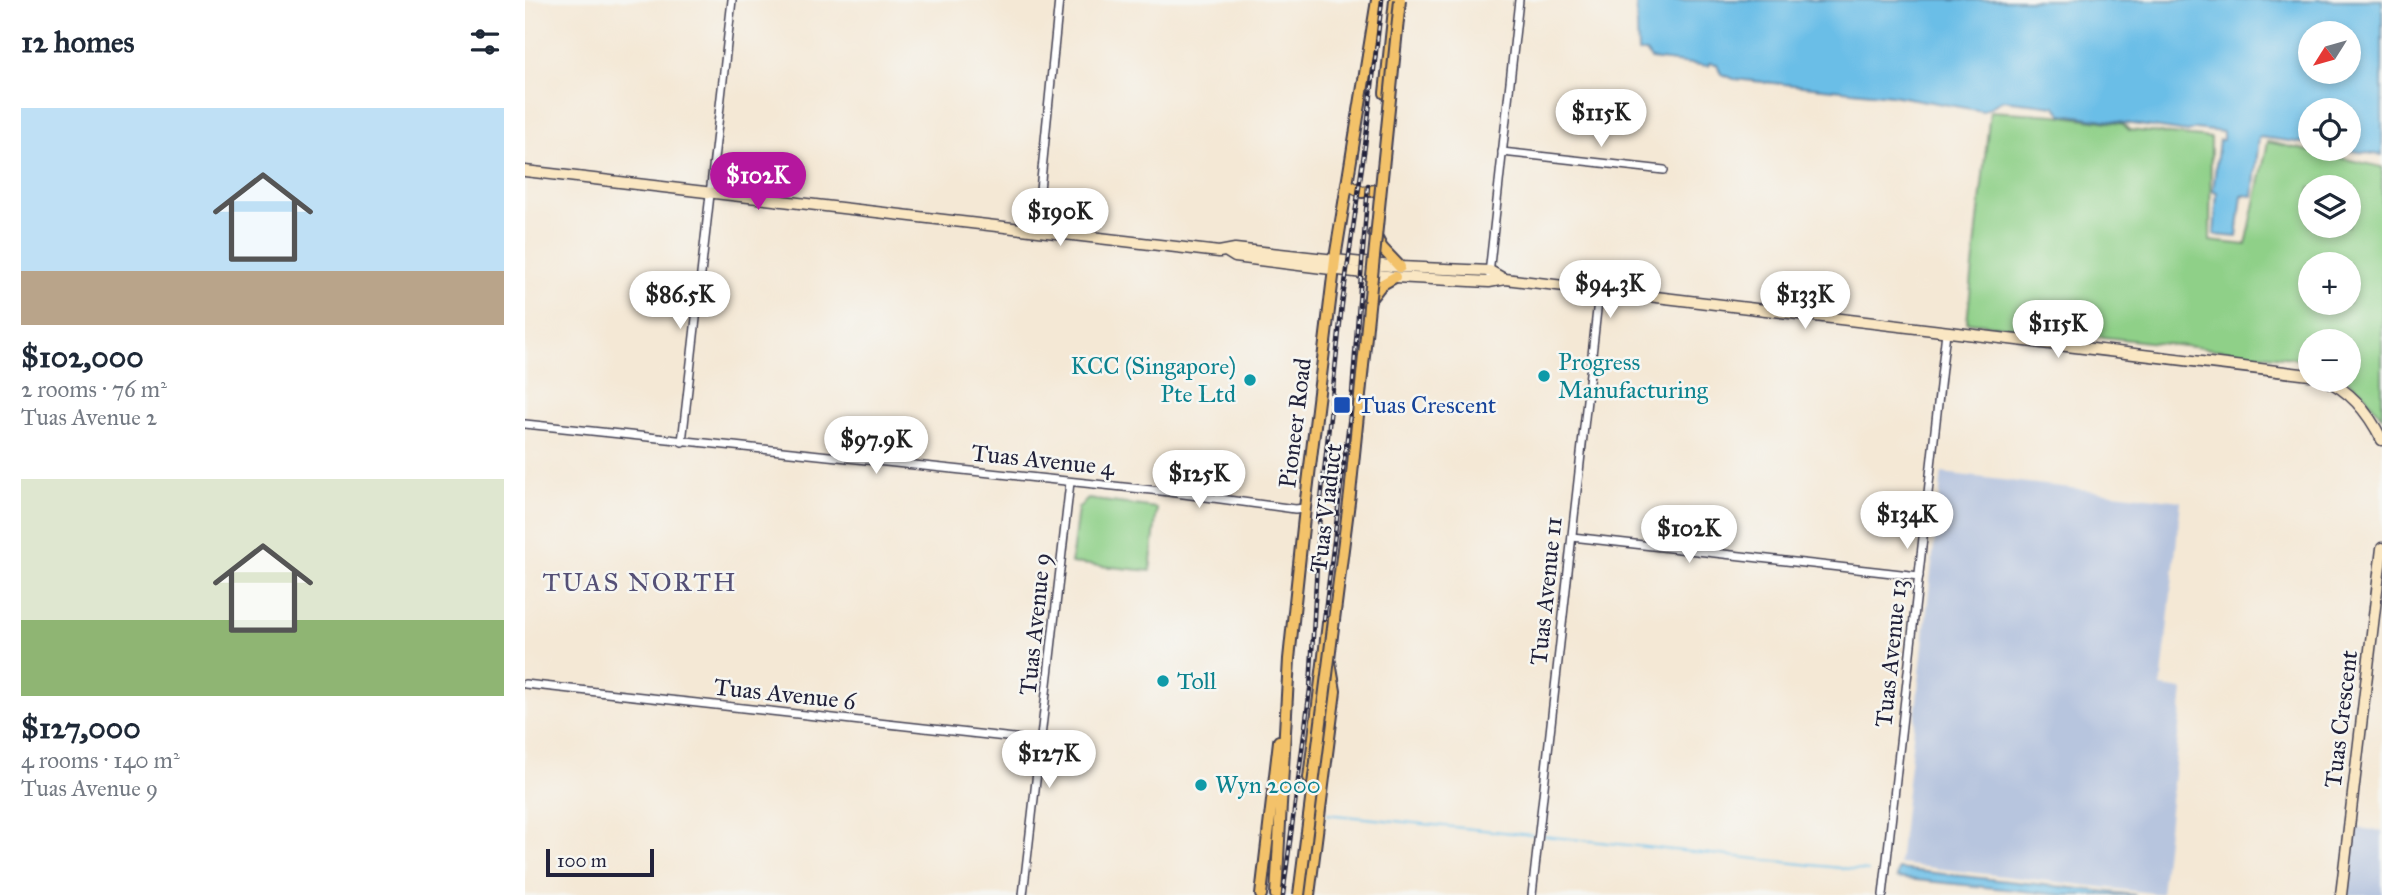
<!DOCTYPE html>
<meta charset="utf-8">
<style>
body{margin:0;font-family:"IM FELL Great Primer",serif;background:#f6f6f7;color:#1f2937;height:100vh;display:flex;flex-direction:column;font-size:26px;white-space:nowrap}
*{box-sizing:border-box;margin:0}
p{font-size:23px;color:#747a83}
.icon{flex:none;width:38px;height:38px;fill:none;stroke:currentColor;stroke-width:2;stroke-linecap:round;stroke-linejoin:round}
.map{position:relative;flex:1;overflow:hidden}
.side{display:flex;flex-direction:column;background:#fff;width:525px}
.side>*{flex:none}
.needle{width:46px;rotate:233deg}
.tools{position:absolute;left:1773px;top:21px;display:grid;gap:14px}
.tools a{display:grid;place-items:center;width:63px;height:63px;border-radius:50%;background:#fff;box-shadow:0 4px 10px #0003;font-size:35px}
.scale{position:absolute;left:21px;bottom:18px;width:108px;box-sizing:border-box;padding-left:7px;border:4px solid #22223b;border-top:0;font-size:19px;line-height:24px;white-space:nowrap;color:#22223b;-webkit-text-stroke:5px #f6f6f2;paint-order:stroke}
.price{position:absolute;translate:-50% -60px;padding:0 16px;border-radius:24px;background:#fff;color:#222;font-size:23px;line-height:46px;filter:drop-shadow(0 2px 4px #0008)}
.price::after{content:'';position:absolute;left:50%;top:42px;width:21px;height:16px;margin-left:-10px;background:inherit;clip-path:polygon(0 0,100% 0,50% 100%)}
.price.selected{background:#b5179e;color:#fff}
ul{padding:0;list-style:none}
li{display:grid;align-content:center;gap:14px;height:371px;padding:0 21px}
li span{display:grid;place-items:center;height:217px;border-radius:0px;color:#555}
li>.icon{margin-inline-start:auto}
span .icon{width:126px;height:126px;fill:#fffc;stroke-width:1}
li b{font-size:30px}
h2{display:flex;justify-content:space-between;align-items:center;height:84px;padding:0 21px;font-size:30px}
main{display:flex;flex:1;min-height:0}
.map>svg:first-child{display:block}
.industrial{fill:#b7c5de}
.green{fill:#8fd088;stroke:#587962;stroke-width:2;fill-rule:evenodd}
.water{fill:#6bbee7;stroke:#467091;stroke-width:2;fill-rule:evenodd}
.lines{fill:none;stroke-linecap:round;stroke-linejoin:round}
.stream{stroke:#6bbee7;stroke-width:2}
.street-casing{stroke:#424052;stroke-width:10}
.secondary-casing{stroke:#424052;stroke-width:13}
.primary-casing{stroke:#424052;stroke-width:14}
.street{stroke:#fff;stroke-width:7}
.secondary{stroke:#fae7c3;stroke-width:10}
.primary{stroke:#f3c26a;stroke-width:10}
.rail-casing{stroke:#22223b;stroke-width:4.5}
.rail{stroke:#f6f6f2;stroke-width:2;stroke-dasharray:5;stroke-linecap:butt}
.primary-bridge-casing{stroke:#424052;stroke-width:14;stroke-linecap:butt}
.primary-bridge{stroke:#f3c26a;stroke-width:10}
.culture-dot{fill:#0f9aa8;stroke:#f6f6f2;stroke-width:2.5}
.transit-dot{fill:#1a4fb4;stroke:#f6f6f2;stroke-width:2.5}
.labels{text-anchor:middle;stroke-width:5;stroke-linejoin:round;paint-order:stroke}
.culture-label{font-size:24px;fill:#0d838f;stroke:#f6f6f2;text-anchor:start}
.transit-label{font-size:24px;fill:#164399;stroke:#f6f6f2;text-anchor:start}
.street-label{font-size:24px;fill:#22223b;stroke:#f6f6f2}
.neighbourhood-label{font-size:26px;letter-spacing:2px;fill:#555076;stroke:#f6f6f2}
</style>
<main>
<section class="side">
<h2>12 homes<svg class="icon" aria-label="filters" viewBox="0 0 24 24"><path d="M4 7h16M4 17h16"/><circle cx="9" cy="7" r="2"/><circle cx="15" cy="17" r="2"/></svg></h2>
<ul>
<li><span style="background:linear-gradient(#bfe0f5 75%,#b9a48a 0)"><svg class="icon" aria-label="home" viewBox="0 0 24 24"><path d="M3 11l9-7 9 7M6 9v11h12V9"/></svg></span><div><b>$102,000</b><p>2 rooms · 76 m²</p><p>Tuas Avenue 2</p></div></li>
<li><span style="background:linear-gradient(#dfe7d0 65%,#8fb573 0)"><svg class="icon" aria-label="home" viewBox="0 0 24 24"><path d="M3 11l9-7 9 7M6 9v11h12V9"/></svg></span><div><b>$127,000</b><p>4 rooms · 140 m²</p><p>Tuas Avenue 9</p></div></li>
</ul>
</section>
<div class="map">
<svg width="1857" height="895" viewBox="0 0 1857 895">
<rect width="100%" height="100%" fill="#f6f6f2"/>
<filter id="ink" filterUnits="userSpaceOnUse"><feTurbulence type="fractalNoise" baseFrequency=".0143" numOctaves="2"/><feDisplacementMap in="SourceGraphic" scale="14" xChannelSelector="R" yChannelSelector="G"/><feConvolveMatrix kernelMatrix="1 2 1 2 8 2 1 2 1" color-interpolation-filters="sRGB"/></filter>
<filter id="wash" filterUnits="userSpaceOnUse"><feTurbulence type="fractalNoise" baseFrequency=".00686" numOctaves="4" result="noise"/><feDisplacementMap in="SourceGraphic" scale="28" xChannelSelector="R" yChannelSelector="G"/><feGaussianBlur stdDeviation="1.57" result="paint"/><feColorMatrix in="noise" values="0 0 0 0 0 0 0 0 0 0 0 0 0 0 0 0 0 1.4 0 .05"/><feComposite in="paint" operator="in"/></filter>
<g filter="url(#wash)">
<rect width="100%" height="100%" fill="#f4e8d5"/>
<g class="industrial">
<path d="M 1417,473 L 1656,501 L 1636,687 L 1658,690 L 1636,894 L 1374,864 Z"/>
<path d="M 1832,828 L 1857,831 L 1857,895 L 1823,895 Z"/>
</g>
<g class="green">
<path d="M 1465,111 L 1531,115 L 1598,124 L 1604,130 L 1686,138 L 1685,241 L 1721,245 L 1743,142 L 1857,167 L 1857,417 L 1836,390 L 1822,380 L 1824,341 L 1785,341 L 1785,363 L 1768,358 L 1442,322 ZM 1785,187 L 1824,187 L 1824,226 L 1785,226 ZM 1785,264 L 1824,264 L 1824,303 L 1785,303 Z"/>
<path d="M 563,499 L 632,508 L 625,571 L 546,563 L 553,508 Z"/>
</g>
<g class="water">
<path d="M 1111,0 L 1857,0 L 1857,155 L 1813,149 L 1824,149 L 1824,110 L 1785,110 L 1785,144 L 1734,137 L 1728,196 L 1717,195 L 1712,237 L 1689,235 L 1692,192 L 1688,191 L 1694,140 L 1698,140 L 1698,132 L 1670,129 L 1663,132 L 1537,114 L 1530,106 L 1478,100 L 1458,111 L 1366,95 L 1209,79 L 1196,74 L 1192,64 L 1184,63 L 1183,66 L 1126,59 L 1121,52 L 1113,52 ZM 1785,33 L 1824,33 L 1824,72 L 1785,72 Z"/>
<path d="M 1373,869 L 1611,895 L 1537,895 L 1372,878 Z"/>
</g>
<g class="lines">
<g class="stream">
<path d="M 801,814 L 1007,835"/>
<path d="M 1019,836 L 1343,871"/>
</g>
</g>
</g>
<g filter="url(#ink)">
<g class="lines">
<g class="street-casing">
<g id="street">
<path d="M 977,152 L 1139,170"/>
<path d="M 511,230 L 534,0"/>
<path d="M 964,274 L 994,0"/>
<path d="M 0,424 L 636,491 L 770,509 L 780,508"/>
<path d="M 157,442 L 207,0"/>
<path d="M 1047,537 L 1394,576"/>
<path d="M 0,684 L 516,741"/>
<path d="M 498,895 L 545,482"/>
<path d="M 1007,895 L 1074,292"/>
<path d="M 1358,895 L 1421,332"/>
</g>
</g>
<g class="secondary-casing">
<g id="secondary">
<path d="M 0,171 L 694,252 L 710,249 L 875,267 L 965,271 L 979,279"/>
<path d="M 702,252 L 710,257 L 870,277 L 964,282 L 980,279 L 1785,375"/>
<path d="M 1800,380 C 1827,391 1844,414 1857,440"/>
<path d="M 1816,895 L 1857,548"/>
</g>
</g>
<g class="primary-casing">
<g id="primary">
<path d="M 860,93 L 870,0"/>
<path d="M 822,184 L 837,192 L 851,190"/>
<path d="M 849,233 L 857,248 L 875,267"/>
<path d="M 842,303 L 856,285 L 870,277"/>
<path d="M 784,778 L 803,623"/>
<path d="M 736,895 L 754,741"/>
<path d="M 751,895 L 764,659 L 780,508 L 811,252 L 852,0"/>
<path d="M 784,895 L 810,691 L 805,662"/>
</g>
</g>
<use href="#street" class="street"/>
<use href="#secondary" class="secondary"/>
<use href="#primary" class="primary"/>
<g class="rail-casing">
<g id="rail">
<path d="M 799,620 L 826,407 L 843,185"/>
<path d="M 758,895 L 785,689 L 795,510 L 817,304 L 840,146 L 857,0"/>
</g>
</g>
<use href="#rail" class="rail"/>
<g class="primary-bridge-casing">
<path id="primary-bridge" d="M 774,895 L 825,494 L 875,0"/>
</g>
<use href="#primary-bridge" class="primary-bridge"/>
</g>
</g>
<g class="culture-dot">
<circle cx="1019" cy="376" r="7"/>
<circle cx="725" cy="380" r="7"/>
<circle cx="638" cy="681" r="7"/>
<circle cx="676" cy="785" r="7"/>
</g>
<rect class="transit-dot" x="808" y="396" width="18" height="18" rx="3.5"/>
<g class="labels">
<g class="culture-label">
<text x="1033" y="370">Progress<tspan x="1033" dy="28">Manufacturing</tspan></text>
<text x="711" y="374" text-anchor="end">KCC (Singapore)<tspan x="711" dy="28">Pte Ltd</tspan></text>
<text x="652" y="689">Toll</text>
<text x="690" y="793">Wyn 2000</text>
</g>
<g class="transit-label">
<text x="833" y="413">Tuas Crescent</text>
</g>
<g class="street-label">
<text transform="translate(770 423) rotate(-83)" y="8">Pioneer Road</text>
<text transform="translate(518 460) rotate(6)" y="8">Tuas Avenue 4</text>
<text transform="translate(801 508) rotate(-83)" y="8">Tuas Viaduct</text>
<text transform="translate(1021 591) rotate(-84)" y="8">Tuas Avenue 11</text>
<text transform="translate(510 624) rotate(-84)" y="8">Tuas Avenue 9</text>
<text transform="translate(1366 653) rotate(-84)" y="8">Tuas Avenue 13</text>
<text transform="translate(260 694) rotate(6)" y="8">Tuas Avenue 6</text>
<text transform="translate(1816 719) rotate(-83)" y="8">Tuas Crescent</text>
</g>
<g class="neighbourhood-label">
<text x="115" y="591">TUAS NORTH</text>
</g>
</g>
</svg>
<div class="tools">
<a><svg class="needle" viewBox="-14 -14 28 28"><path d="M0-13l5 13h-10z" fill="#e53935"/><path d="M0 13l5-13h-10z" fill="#747a83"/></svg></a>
<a><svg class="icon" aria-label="locate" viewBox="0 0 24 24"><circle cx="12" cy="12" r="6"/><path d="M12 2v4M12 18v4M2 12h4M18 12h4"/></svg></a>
<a><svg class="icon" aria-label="layers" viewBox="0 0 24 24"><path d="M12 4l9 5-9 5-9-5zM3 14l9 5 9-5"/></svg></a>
<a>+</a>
<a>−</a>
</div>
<div class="scale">100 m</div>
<b class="price" style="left:1076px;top:149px">$115K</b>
<b class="price selected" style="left:233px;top:212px">$102K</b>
<b class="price" style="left:535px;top:248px">$190K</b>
<b class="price" style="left:1085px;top:320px">$94.3K</b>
<b class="price" style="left:155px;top:331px">$86.5K</b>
<b class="price" style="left:1280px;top:331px">$133K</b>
<b class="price" style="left:1533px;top:360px">$115K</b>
<b class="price" style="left:351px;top:476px">$97.9K</b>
<b class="price" style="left:674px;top:510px">$125K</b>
<b class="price" style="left:1382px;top:551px">$134K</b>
<b class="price" style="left:1164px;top:565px">$102K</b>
<b class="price" style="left:524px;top:790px">$127K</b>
</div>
</main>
